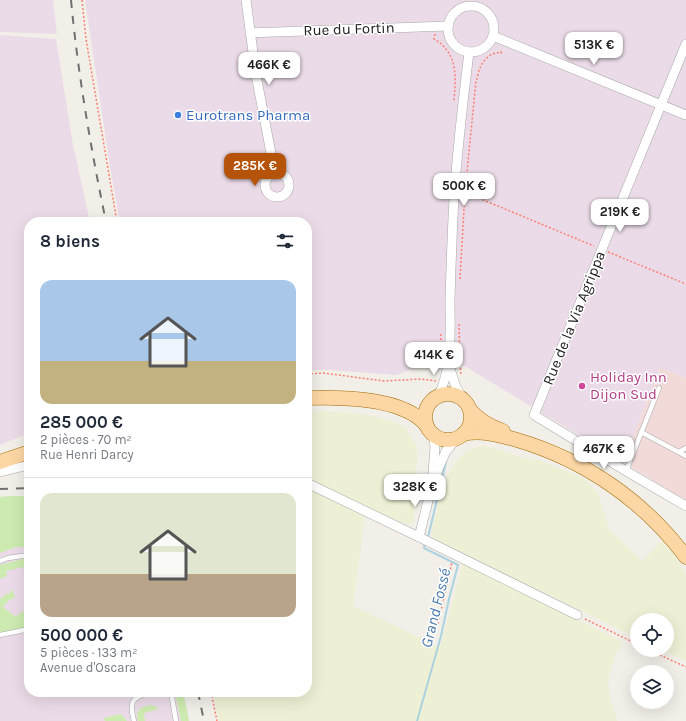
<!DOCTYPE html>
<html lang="fr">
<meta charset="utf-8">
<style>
body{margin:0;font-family:Karla,sans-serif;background:#f6f6f7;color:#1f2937;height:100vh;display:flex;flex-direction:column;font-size:15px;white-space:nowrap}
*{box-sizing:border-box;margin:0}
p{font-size:13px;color:#747a83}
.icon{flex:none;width:22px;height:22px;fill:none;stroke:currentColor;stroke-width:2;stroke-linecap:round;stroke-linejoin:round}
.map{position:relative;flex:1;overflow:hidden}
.details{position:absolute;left:24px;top:217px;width:288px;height:480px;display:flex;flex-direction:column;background:#fff;border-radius:16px;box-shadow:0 4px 16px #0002}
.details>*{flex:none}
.buttons{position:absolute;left:630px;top:613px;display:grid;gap:8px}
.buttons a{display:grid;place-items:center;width:44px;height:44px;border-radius:50%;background:#fff;box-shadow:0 4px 16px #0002;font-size:20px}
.price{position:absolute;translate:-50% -34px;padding:0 9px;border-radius:8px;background:#fff;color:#222;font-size:13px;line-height:26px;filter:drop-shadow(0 1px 2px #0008)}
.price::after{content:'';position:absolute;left:50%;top:24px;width:12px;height:9px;margin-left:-6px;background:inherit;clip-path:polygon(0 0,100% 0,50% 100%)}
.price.on{background:#b45309;color:#fff}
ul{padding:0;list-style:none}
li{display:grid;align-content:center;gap:8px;height:212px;padding:0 16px}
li+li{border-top:1px solid #e0e1e3}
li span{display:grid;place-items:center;height:124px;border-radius:12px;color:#555}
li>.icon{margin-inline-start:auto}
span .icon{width:72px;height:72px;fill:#fffc;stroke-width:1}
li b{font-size:17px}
h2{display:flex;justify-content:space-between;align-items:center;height:48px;padding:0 16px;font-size:17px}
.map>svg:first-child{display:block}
.commercial{fill:#f2dad9}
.industrial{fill:#ebdbe8}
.farmland{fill:#eef0d5}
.grass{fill:#cdebb0}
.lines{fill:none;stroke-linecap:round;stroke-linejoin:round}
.stream{stroke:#aad3df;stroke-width:2}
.lane-casing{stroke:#a9a9a9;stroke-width:5.5}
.street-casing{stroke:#a9a9a9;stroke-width:10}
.primary-casing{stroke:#a06b00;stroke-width:15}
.path{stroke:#fa8072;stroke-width:1.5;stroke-dasharray:2 2;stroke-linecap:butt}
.lane{stroke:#fff;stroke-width:4.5}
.street{stroke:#fff;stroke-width:9}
.primary{stroke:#fcd6a4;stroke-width:14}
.rail{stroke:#707070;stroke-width:2;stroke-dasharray:8 8;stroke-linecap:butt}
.shop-dot{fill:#3f7fe0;stroke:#fff;stroke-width:1.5}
.hotel-dot{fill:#d1479c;stroke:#fff;stroke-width:1.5}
.labels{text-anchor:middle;stroke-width:3;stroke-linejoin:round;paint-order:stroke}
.street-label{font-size:15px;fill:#222;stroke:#fff}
.shop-label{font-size:15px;fill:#366cbe;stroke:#fff;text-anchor:start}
.hotel-label{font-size:15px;fill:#b23c85;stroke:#fff;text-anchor:start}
.water-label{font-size:16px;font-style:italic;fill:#4a7aab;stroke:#fff}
</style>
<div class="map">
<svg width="686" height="721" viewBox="0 0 686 721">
<rect width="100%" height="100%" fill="#f2efe9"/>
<path class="commercial" d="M 660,368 L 686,378 L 686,501 L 623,462 Z"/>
<g class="industrial">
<path d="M 0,0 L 53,0 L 57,34 L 0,32 Z"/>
<path d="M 85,0 L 686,0 L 686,378 L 660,368 L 623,462 L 458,362 L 426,364 L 396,375 L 330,370 L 307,370 L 307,222 L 120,222 L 110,167 Z"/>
<path d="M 0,35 L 56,39 L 73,145 L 90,222 L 29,222 L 29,433 L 0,445 Z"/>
<path d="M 11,496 L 29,496 L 29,692 L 183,692 L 189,721 L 0,721 L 0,497 Z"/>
</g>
<g class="farmland">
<path d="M 326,411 L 353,413 L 374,416 L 399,424 L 406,428 L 416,445 L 417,454 L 414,522 L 411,524 L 407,524 L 394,519 L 307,478 L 307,412 Z"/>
<path d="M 486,446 L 524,458 L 541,461 L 583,478 L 590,484 L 598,493 L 607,523 L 609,529 L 642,561 L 663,540 L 679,562 L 686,576 L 686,661 L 663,650 L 667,650 L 667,620 L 637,620 L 637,638 L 441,543 L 433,538 L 431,533 L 440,496 L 446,478 L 453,466 L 461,456 L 468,450 L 477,447 Z"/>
<path d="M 307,487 L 365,515 L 353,606 L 440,647 L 463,564 L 623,642 L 616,654 L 611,668 L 608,680 L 610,697 L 617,721 L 219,721 L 213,692 L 307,692 Z"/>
</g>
<g class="grass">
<path d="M 11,496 L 29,496 L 29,547 L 16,547 L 0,553 L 0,497 Z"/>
<path d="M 26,558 L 29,559 L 29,571 L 27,571 L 26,569 L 22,567 L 6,571 L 7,576 L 0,579 L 0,565 L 14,561 Z"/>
<path d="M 12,590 L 15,597 L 8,601 L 3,607 L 16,617 C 20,612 23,611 29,611 L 29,616 L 24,628 L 0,633 L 0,599 L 7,593 L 8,594 L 10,593 L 10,591 Z"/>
<path d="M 175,692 L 183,692 L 189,721 L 181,721 Z"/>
<path d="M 152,705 L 156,707 L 159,709 L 144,713 L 145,721 L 138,721 C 135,708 142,707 152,705 Z"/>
<path d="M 120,714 L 126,719 L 127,721 L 105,721 L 104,718 Z"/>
</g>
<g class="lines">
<g class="stream">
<path d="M 428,537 L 430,529 L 446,462"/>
<path d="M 417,721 L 441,636 L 449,599 L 458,565 L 424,548 L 425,543"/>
</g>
<g class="lane-casing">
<g id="lane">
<path d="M 641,432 L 686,456"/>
<path d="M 679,452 L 686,448"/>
<path d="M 626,471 L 659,388"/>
<path d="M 0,561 L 8,558 L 29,555"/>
<path d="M 0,635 L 29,629"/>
<path d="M 171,692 L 176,721"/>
<path d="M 134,721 C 129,702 131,697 151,692"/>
</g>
</g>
<g class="street-casing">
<g id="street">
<path d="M 246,0 L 256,75 L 275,174"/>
<circle cx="471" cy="29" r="23"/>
<path d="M 250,33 L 448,26"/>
<path d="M 493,36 L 686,115"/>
<path d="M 686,44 L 534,415 L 626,471 L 686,506"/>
<circle cx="277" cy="185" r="12"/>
<path d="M 448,363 L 456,387 L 463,400"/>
<path d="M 437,398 C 453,370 450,331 450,300 C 451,266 452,233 454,199 C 457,150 463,101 469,52"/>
<path d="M 0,472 L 29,465"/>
<path d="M 436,474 L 446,451 L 457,438"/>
<path d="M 307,483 L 419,537 L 577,615"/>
<path d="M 419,537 L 432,485 L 435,447 L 433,433"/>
</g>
</g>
<g class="primary-casing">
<g id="primary">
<circle cx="448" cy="417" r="23"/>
<path d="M 307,398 C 341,397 404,397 427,426"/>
<path d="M 470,410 C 479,420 491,427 503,431"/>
<path d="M 463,434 C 482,430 499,435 517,440 C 585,460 644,501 686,557"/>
<path d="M 0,462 L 29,452"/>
</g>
</g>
<g class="path">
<path d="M 82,0 L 86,39 L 117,222"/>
<path d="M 435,34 L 434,39 C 458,53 456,76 454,101"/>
<path d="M 464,192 L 594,246"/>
<path d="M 608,252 L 686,284"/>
<path d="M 460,279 L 465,192 L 476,81 C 478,77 478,72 480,68 C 483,60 492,51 501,53 L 502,49"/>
<path d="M 459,324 L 460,363 L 461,374"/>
<path d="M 440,352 L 441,334"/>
<path d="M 307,374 L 323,373 L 384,381 L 421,379 L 436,381"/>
<path d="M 585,619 L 637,644"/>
<path d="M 438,624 L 452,562"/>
<path d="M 649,650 L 686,667"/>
<path d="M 211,692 L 217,721"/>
</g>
<use href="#lane" class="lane"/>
<use href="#street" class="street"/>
<use href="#primary" class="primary"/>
<g class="rail">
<path d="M 71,0 C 78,75 91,149 106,222"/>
<path d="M 0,489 L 29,488"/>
<path d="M 198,692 L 204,721"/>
</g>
</g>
<circle class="shop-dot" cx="178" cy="115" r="4"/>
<circle class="hotel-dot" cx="582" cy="386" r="4"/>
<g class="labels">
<g class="street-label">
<text transform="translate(349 29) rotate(-2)" y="5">Rue du Fortin</text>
<text transform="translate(574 318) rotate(-68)" y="5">Rue de la Via Agrippa</text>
</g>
<g class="shop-label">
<text x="186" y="120">Eurotrans Pharma</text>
</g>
<g class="hotel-label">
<text x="590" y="382">Holiday Inn<tspan x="590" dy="17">Dijon Sud</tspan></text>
</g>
<g class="water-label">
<text transform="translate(435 608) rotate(-76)" y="6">Grand Fossé</text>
</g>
</g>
</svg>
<div class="buttons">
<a><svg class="icon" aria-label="locate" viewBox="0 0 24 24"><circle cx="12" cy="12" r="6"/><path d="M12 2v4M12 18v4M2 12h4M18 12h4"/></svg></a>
<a><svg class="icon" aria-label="layers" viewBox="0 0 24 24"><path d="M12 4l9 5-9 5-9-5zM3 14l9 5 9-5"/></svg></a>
</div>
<b class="price" style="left:594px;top:66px">513K €</b>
<b class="price" style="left:269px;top:86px">466K €</b>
<b class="price on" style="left:255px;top:187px">285K €</b>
<b class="price" style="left:464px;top:207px">500K €</b>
<b class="price" style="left:620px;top:233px">219K €</b>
<b class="price" style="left:434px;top:376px">414K €</b>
<b class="price" style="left:604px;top:470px">467K €</b>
<b class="price" style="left:415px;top:508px">328K €</b>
<section class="details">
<h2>8 biens<svg class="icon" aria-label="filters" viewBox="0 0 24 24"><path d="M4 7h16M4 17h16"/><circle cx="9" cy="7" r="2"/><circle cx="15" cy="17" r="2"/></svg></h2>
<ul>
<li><span style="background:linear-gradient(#a9c7e8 65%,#c2b280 0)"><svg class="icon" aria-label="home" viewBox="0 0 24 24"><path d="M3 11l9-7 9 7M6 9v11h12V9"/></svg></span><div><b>285 000 €</b><p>2 pièces · 70 m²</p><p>Rue Henri Darcy</p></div></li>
<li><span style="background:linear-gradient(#dfe7d0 65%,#b9a48a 0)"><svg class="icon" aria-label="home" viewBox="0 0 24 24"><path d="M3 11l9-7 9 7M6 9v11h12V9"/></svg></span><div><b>500 000 €</b><p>5 pièces · 133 m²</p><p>Avenue d'Oscara</p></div></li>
</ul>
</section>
</div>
